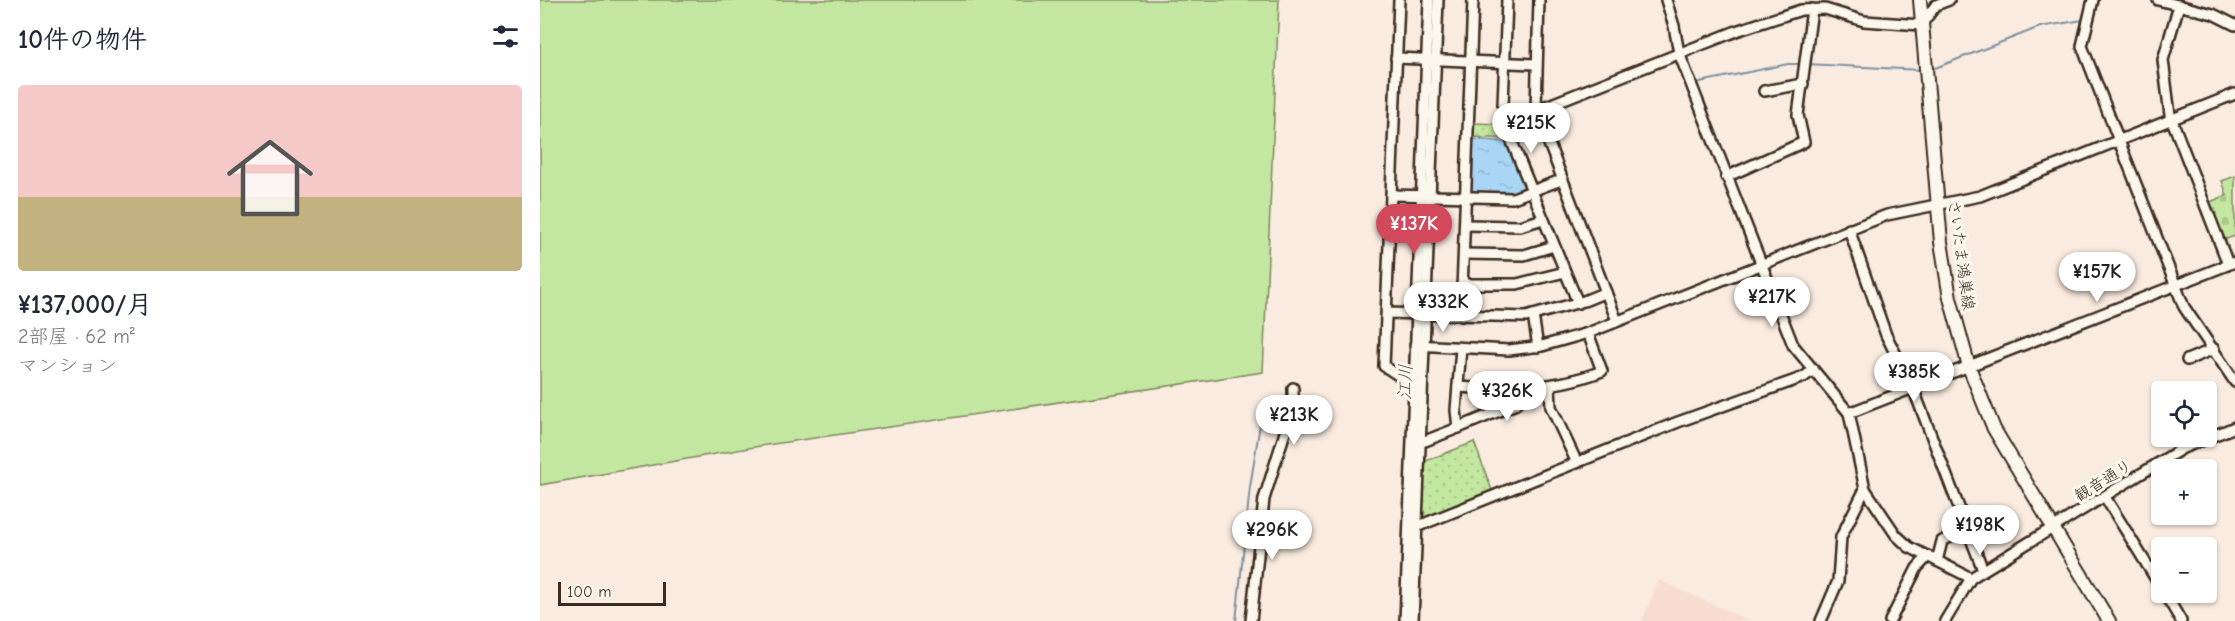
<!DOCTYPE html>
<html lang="ja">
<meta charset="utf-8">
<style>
body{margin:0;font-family:"Comic Neue","Klee One",sans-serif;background:#f2f2f3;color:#1f2937;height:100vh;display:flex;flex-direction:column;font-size:22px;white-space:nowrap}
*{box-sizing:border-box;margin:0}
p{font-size:20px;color:#747a83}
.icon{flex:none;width:33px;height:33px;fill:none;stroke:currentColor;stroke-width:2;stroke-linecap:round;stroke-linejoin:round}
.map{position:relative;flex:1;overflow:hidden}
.panel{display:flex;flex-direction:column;background:#fff;width:540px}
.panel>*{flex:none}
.tools{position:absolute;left:1611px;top:381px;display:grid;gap:12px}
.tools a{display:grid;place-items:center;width:66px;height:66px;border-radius:6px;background:#fff;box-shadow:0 2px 4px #0004;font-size:30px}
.scale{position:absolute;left:18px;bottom:15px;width:108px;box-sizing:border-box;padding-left:6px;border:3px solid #3b2a1e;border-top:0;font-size:16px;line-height:21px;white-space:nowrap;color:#3b2a1e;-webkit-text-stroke:4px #fbf7ec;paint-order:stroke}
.price{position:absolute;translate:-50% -51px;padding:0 14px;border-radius:21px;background:#fff;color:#222;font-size:20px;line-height:39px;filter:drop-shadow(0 2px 3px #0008)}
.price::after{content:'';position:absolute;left:50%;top:36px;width:18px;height:14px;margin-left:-9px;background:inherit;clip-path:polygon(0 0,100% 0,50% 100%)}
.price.on{background:#d1495b;color:#fff}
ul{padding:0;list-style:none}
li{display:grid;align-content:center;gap:12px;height:318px;padding:0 18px}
li span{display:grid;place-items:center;height:186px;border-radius:6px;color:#555}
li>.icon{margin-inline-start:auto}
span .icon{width:108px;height:108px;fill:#fffc;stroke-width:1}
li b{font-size:26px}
h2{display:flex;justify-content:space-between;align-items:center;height:72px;padding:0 18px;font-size:26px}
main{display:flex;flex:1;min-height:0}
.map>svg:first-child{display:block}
.built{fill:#f7dccf}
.green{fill:url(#green-dots);stroke:#7f885f;stroke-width:1.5}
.cemetery{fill:url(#cemetery-stones);stroke:#7f885f;stroke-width:1.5}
.pitch{fill:#c3e7a0;stroke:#7f885f;stroke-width:1.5}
.water{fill:url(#water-ripples);stroke:#7e91a0;stroke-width:1.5}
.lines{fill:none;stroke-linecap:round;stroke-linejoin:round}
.stream{stroke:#7e91a0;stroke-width:2}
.minor-casing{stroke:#3b2a1e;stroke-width:14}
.major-casing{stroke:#3b2a1e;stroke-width:16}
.minor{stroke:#fbf7ec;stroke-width:9}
.major{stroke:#fbf7ec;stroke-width:12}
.labels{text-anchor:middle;stroke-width:6;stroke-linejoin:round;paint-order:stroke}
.street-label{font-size:16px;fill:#3b2a1e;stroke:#fbf7ec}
.water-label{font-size:18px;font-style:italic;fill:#575554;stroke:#fbf7ec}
</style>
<main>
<section class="panel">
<h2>10件の物件<svg class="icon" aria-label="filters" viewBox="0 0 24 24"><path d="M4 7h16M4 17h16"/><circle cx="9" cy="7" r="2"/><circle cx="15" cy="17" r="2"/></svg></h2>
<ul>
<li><span style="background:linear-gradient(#f6c9c9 60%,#c2b280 0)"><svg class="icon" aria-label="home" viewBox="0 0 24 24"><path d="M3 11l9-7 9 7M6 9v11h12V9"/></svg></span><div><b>¥137,000/月</b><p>2部屋 · 62 m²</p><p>マンション</p></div></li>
</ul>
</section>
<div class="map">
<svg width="1695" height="621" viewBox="0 0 1695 621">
<defs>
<pattern id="green-dots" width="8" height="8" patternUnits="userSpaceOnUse" patternTransform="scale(1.5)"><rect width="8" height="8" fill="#c3e7a0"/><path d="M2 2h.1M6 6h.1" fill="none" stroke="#a8c689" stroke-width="1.8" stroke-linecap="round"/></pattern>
<pattern id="cemetery-stones" width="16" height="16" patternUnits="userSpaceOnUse" patternTransform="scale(1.5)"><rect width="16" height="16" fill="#c3e7a0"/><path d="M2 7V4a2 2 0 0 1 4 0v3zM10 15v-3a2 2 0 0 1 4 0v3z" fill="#a8c689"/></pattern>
<pattern id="water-ripples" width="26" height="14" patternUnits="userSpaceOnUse" patternTransform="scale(1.5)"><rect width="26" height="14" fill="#aad6f6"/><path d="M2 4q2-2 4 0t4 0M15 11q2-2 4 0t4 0" fill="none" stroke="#93b8d2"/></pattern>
</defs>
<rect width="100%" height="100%" fill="#f9ebdf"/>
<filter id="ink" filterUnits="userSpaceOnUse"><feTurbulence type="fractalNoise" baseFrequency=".0167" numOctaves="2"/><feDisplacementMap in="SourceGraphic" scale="12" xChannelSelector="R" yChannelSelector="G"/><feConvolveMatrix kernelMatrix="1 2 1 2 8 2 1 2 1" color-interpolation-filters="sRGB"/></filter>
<g filter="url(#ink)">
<path class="built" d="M 1119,580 L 1209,621 L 1102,621 Z"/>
<g class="green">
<path d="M 932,123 L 962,124 L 967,139 L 932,137 Z"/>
<path d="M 934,442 L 953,493 L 880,523 L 883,462 Z"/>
</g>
<path class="cemetery" d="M 1695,176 L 1695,236 L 1681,241 L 1668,203 L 1687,195 L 1682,181 Z"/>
<path class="pitch" d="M 0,0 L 739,0 L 723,372 L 220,446 L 0,485 Z"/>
<path class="water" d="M 932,139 L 968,142 L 986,188 L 972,193 L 931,191 Z"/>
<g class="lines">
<g class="stream">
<path d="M 1267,64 L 1381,70"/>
<path d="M 1390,70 L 1500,27 L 1543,20"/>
<path d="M 1155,83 L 1248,64 L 1261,64"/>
<path d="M 696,621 L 710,487 L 721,418"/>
</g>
<g class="minor-casing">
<g id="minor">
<path d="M 859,0 L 844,366 L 873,385"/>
<path d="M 967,0 L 963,105 L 970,137 L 1038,303"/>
<path d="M 999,0 L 996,110 L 1077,321"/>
<path d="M 1126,0 L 1134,26 L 1139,53 L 1253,345 L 1309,413 L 1325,489 L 1356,535 L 1369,547 L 1431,578"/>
<path d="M 1553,0 L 1542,46 L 1644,307 L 1695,382"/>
<path d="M 1618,0 L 1673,14 L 1695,25"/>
<path d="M 1639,5 L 1623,60 L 1630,115 L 1688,264"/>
<path d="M 856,58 L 996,64"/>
<path d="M 1224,91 L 1263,84"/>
<path d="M 996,110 L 1199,30 L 1261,10 L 1285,9 L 1324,21 L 1381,25 L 1396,5 L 1409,0"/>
<path d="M 1186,177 L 1264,142 L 1258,115 L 1272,9"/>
<path d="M 851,195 L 973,198 L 1021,180"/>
<path d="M 925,225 L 980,226 L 1003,219"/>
<path d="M 1309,229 L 1346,335 L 1373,388 L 1443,570"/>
<path d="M 924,254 L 984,255 L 1014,246"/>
<path d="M 922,284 L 977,284 L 1025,272"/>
<path d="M 847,313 L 986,317 L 1044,301 L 1066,292"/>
<path d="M 993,315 L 998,347"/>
<path d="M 921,316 L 933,0"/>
<path d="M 875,345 L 969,350 L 1002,346 L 1048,333 L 1347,215 L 1440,196 L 1695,94"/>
<path d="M 1647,360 L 1674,349"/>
<path d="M 1010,385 L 1011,407 L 1037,463"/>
<path d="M 918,387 C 967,391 1016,389 1062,371 L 1048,333"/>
<path d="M 1309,413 L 1695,262"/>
<path d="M 918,428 L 976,404 L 980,389"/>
<path d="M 875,442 L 885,441 L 918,428 L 916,410 L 921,348"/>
<path d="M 1565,497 L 1622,589"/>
<path d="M 876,527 L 1138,422 L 1264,377 L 1273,370"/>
<path d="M 1397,561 L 1402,541 L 1415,535"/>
<path d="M 1624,592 L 1641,621"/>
<path d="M 711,621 L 724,499 L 753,407 L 753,388"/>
<path d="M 865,621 L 889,0"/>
<path d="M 873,621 L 898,0"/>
<path d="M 1281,621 L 1298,581 L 1301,537 L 1325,489"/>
<path d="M 1350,621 L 1377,568 L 1388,556"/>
<path d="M 1405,621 L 1431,578 L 1643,448 L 1695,427"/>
</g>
</g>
<g class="major-casing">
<path id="major" d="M 1380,0 L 1401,242 L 1410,298 L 1429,367 L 1454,429 L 1569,621"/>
</g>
<use href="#minor" class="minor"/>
<use href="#major" class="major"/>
</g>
</g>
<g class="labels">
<g class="street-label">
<text transform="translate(1422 255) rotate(82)" y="6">さいたま鴻巣線</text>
<text transform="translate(1563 480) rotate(-32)" y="6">観音通り</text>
</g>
<g class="water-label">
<text transform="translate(865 382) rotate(-88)" y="6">江川</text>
</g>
</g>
</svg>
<div class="tools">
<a><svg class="icon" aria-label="locate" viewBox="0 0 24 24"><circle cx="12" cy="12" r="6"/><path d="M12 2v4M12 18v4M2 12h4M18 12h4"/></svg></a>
<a>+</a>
<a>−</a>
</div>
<div class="scale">100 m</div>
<b class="price" style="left:991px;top:154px">¥215K</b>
<b class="price on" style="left:874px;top:255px">¥137K</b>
<b class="price" style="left:1557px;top:303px">¥157K</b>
<b class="price" style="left:1232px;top:328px">¥217K</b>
<b class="price" style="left:903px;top:333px">¥332K</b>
<b class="price" style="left:1374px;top:403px">¥385K</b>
<b class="price" style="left:967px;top:422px">¥326K</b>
<b class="price" style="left:754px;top:446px">¥213K</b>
<b class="price" style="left:1440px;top:556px">¥198K</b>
<b class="price" style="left:732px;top:561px">¥296K</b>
</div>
</main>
